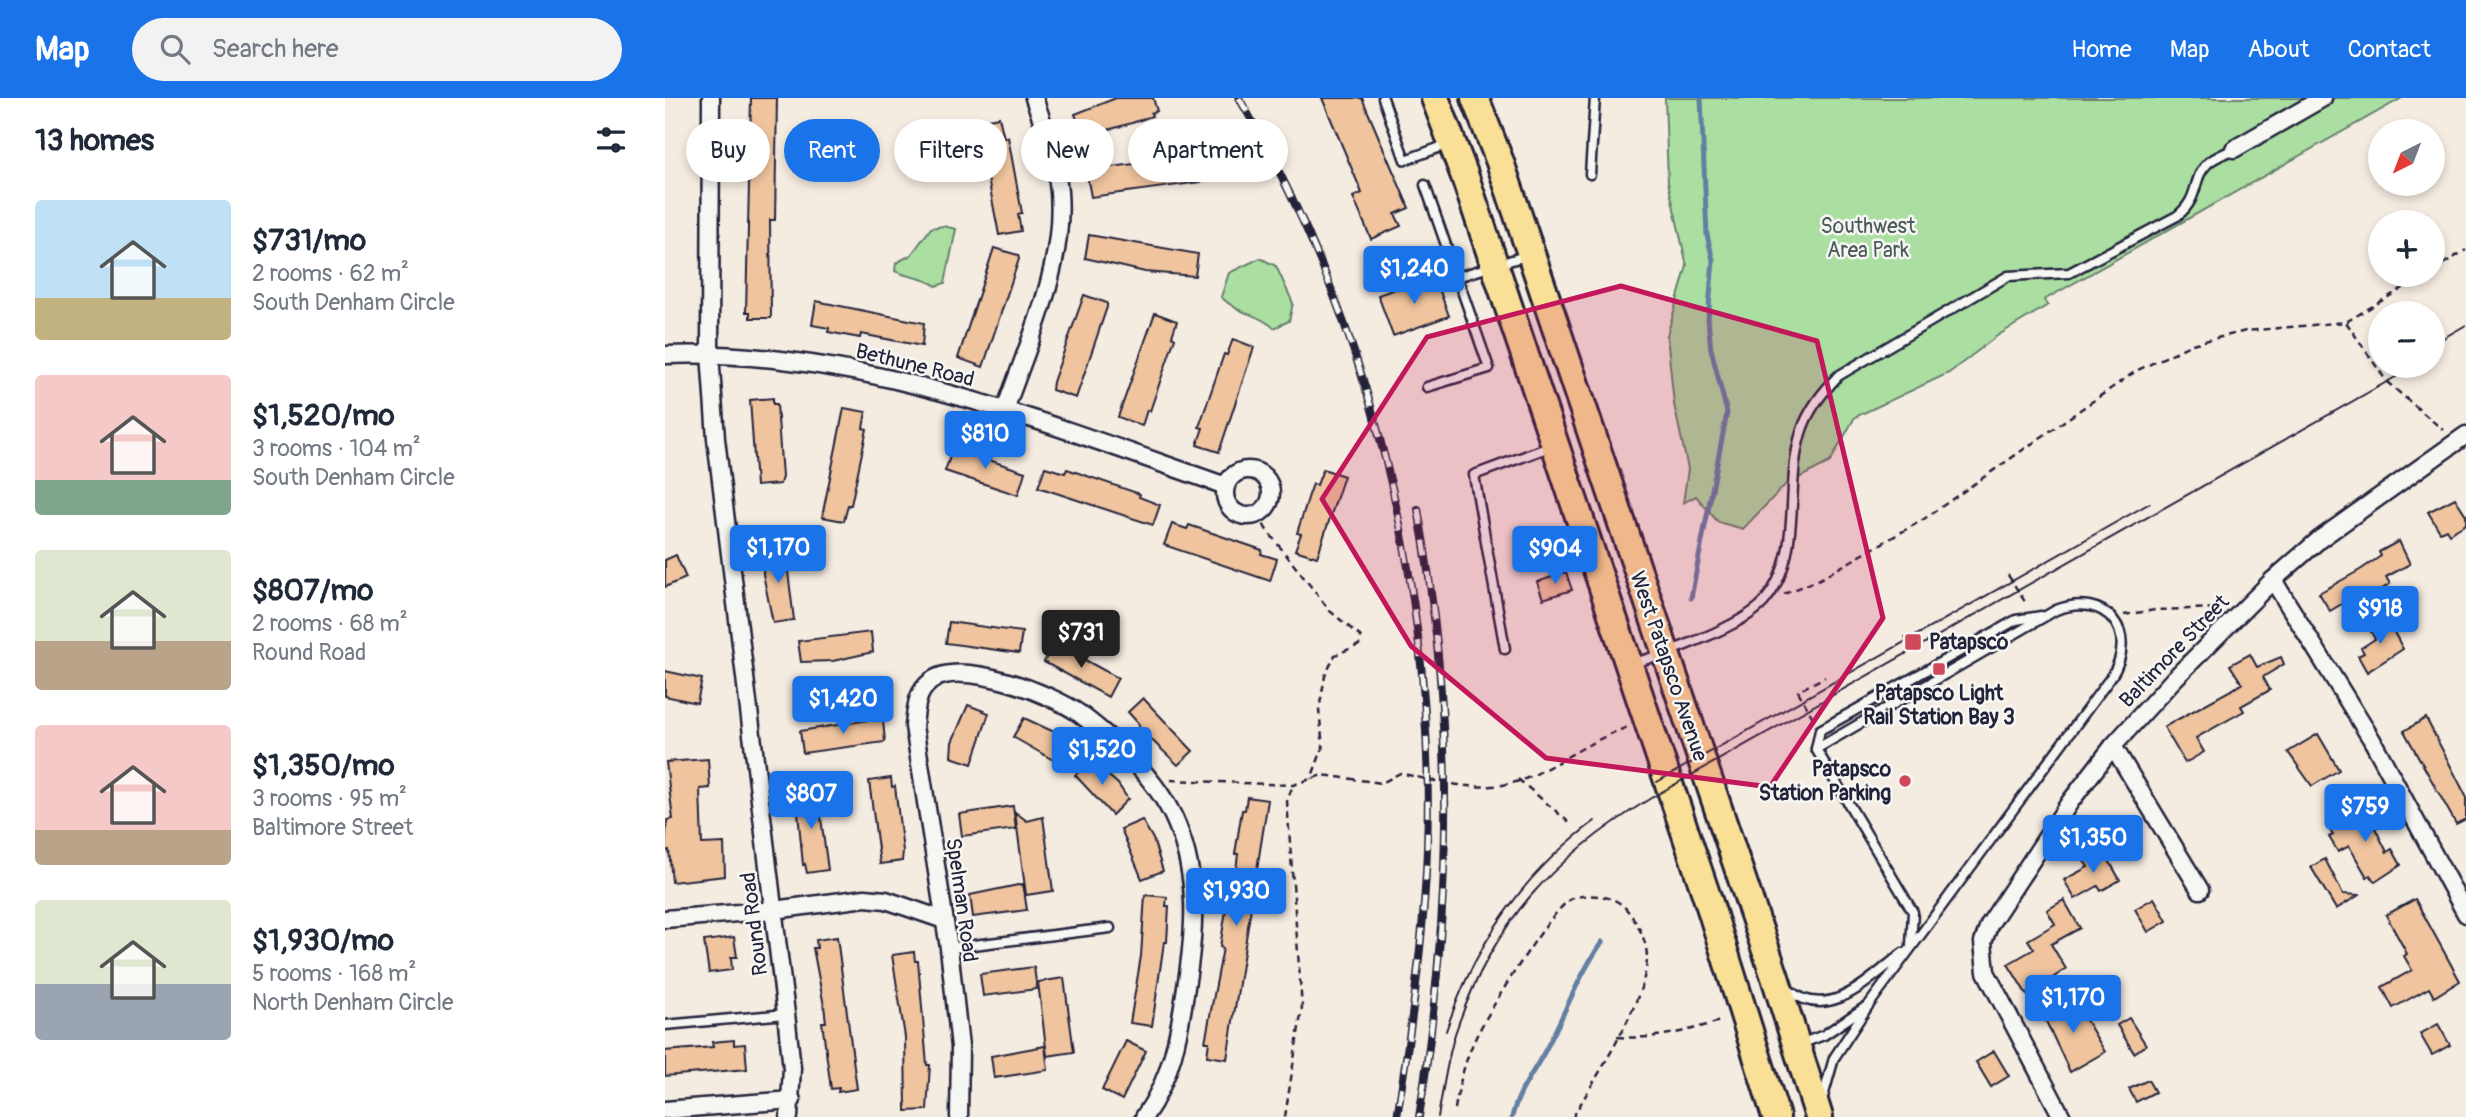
<!DOCTYPE html>
<meta charset="utf-8">
<style>
body{margin:0;font-family:Pangolin,sans-serif;background:#f2f2f3;color:#1f2937;height:100vh;display:flex;flex-direction:column;font-size:26px;white-space:nowrap}
*{box-sizing:border-box;margin:0}
p{font-size:23px;color:#747a83}
.icon{flex:none;width:38px;height:38px;fill:none;stroke:currentColor;stroke-width:2;stroke-linecap:round;stroke-linejoin:round}
.map{position:relative;flex:1;overflow:hidden}
.side{display:flex;flex-direction:column;background:#fff;width:665px}
.side>*{flex:none}
.top-card{position:absolute;left:21px;top:21px;width:665px;height:63px;display:flex;gap:14px}
.needle{width:46px;rotate:222deg}
.tools{position:absolute;left:1703px;top:21px;display:grid;gap:14px}
.tools a{display:grid;place-items:center;width:77px;height:77px;border-radius:50%;background:#fff;box-shadow:0 4px 10px #0003;font-size:35px}
.price{position:absolute;translate:-50% -60px;padding:0 16px;border-radius:7px;background:#1a73e8;color:#fff;font-size:23px;line-height:46px;filter:drop-shadow(0 2px 4px #0008)}
.price::after{content:'';position:absolute;left:50%;top:42px;width:21px;height:16px;margin-left:-10px;background:inherit;clip-path:polygon(0 0,100% 0,50% 100%)}
.price.on{background:#222;color:#fff}
ul{padding:0;list-style:none}
li{display:flex;align-items:center;gap:21px;height:175px;padding:0 35px}
li span{display:grid;place-items:center;flex:none;width:196px;height:140px;border-radius:7px;color:#555}
li>.icon{margin-inline-start:auto}
span .icon{width:84px;height:84px;fill:#fffc;stroke-width:1}
li b{font-size:30px}
h2{display:flex;justify-content:space-between;align-items:center;height:84px;padding:0 35px;font-size:30px}
.pill{padding:0 24px;border-radius:32px;background:#fff;box-shadow:0 4px 10px #0003;font-size:24px;line-height:63px}
.pill.on{background:#1a73e8;color:#fff}
header{display:flex;align-items:center;gap:42px;box-sizing:border-box;height:98px;padding:0 35px;background:#1a73e8;color:#fff}
header strong{font-size:33px}
nav{display:flex;gap:38px;margin-inline-start:auto;font-size:24px}
.search{width:490px;height:63px;background:#f2f2f3;display:flex;align-items:center;gap:18px;box-sizing:border-box;padding:0 24px;border-radius:38px;color:#747a83;font-size:26px}
main{display:flex;flex:1;min-height:0}
.map>svg:first-child{display:block}
.green{fill:#aadfa1;stroke:#66806e;stroke-width:2}
.lines{fill:none;stroke-linecap:round;stroke-linejoin:round}
.stream{stroke:#637fa3;stroke-width:5}
.building{fill:#efc49e;stroke:#22223b;stroke-width:2}
.lane-casing{stroke:#22223b;stroke-width:13}
.street-casing{stroke:#22223b;stroke-width:21}
.primary-casing{stroke:#22223b;stroke-width:32}
.path{stroke:#22223b;stroke-width:2.5;stroke-dasharray:7 5;stroke-linecap:butt}
.lane{stroke:#f6f6f2;stroke-width:8}
.street{stroke:#f6f6f2;stroke-width:16}
.primary{stroke:#fadf96;stroke-width:26}
.tram{stroke:#22223b;stroke-width:2}
.rail-casing{stroke:#22223b;stroke-width:8}
.rail{stroke:#f6f6f2;stroke-width:5;stroke-dasharray:16;stroke-linecap:butt}
.marked{fill:#c2185b;fill-opacity:0.2;stroke:#c2185b;stroke-width:5;stroke-linejoin:round}
.poi-dot{fill:#d1495b;stroke:#f6f6f2;stroke-width:2.5}
.labels{text-anchor:middle;stroke-width:5;stroke-linejoin:round;paint-order:stroke}
.park-label{font-size:21px;fill:#4b5b5a;stroke:#f6f6f2}
.street-label{font-size:21px;fill:#22223b;stroke:#f6f6f2}
.poi-label{font-size:21px;font-weight:bold;fill:#22223b;stroke:#f6f6f2;text-anchor:start}
</style>
<header>
<strong>Map</strong>
<div class="search"><svg class="icon" aria-label="search" viewBox="0 0 24 24"><circle cx="10" cy="10" r="6"/><path d="M15 15l6 6"/></svg>Search here</div>
<nav><a>Home</a><a>Map</a><a>About</a><a>Contact</a></nav>
</header>
<main>
<section class="side">
<h2>13 homes<svg class="icon" aria-label="filters" viewBox="0 0 24 24"><path d="M4 7h16M4 17h16"/><circle cx="9" cy="7" r="2"/><circle cx="15" cy="17" r="2"/></svg></h2>
<ul>
<li><span style="background:linear-gradient(#bfe0f5 70%,#c2b280 0)"><svg class="icon" aria-label="home" viewBox="0 0 24 24"><path d="M3 11l9-7 9 7M6 9v11h12V9"/></svg></span><div><b>$731/mo</b><p>2 rooms · 62 m²</p><p>South Denham Circle</p></div></li>
<li><span style="background:linear-gradient(#f6c9c9 75%,#7fa58c 0)"><svg class="icon" aria-label="home" viewBox="0 0 24 24"><path d="M3 11l9-7 9 7M6 9v11h12V9"/></svg></span><div><b>$1,520/mo</b><p>3 rooms · 104 m²</p><p>South Denham Circle</p></div></li>
<li><span style="background:linear-gradient(#dfe7d0 65%,#b9a48a 0)"><svg class="icon" aria-label="home" viewBox="0 0 24 24"><path d="M3 11l9-7 9 7M6 9v11h12V9"/></svg></span><div><b>$807/mo</b><p>2 rooms · 68 m²</p><p>Round Road</p></div></li>
<li><span style="background:linear-gradient(#f6c9c9 75%,#b9a48a 0)"><svg class="icon" aria-label="home" viewBox="0 0 24 24"><path d="M3 11l9-7 9 7M6 9v11h12V9"/></svg></span><div><b>$1,350/mo</b><p>3 rooms · 95 m²</p><p>Baltimore Street</p></div></li>
<li><span style="background:linear-gradient(#dfe7d0 60%,#9aa5b1 0)"><svg class="icon" aria-label="home" viewBox="0 0 24 24"><path d="M3 11l9-7 9 7M6 9v11h12V9"/></svg></span><div><b>$1,930/mo</b><p>5 rooms · 168 m²</p><p>North Denham Circle</p></div></li>
</ul>
</section>
<div class="map">
<svg width="1801" height="1019" viewBox="0 0 1801 1019">
<rect width="100%" height="100%" fill="#f5ece1"/>
<filter id="ink" filterUnits="userSpaceOnUse"><feTurbulence type="fractalNoise" baseFrequency=".0143" numOctaves="2"/><feDisplacementMap in="SourceGraphic" scale="14" xChannelSelector="R" yChannelSelector="G"/><feConvolveMatrix kernelMatrix="1 2 1 2 8 2 1 2 1" color-interpolation-filters="sRGB"/></filter>
<g filter="url(#ink)">
<g class="green">
<path d="M 1000,0 L 1737,0 L 1379,202 L 1383,207 L 1332,238 L 1284,275 L 1190,319 L 1165,364 L 1120,387 L 1078,431 L 1053,424 L 1031,398 L 1018,405 L 1023,371 L 1009,306 L 1002,237 L 1022,168 L 1003,84 Z"/>
<path d="M 278,128 L 291,131 L 280,185 L 271,188 C 259,179 244,180 230,173 L 231,165 L 246,157 L 266,130 Z"/>
<path d="M 595,160 L 611,168 L 628,205 L 624,223 L 609,230 C 590,213 577,219 556,199 L 564,175 Z"/>
</g>
<g class="lines">
<g class="stream">
<path d="M 1026,500 L 1062,315 L 1046,251 L 1043,222 L 1048,162 L 1042,137 L 1036,0"/>
<path d="M 847,1019 C 853,993 869,974 881,951 C 900,915 914,877 937,844"/>
</g>
</g>
<g class="building">
<path d="M 86,0 L 112,0 L 110,122 L 105,122 L 106,220 L 85,220 L 85,214 L 81,214 Z"/>
<path d="M 451,0 L 488,0 L 492,13 L 486,15 L 487,18 L 467,25 L 425,37 L 424,34 L 417,36 L 410,16 Z"/>
<path d="M 657,0 L 697,0 L 744,110 L 730,116 L 736,128 L 706,141 L 688,99 L 697,95 Z"/>
<path d="M 334,19 L 339,40 L 343,39 L 357,115 L 353,116 L 356,133 L 334,137 L 312,23 Z"/>
<path d="M 516,60 L 516,64 L 533,61 L 536,84 L 426,99 L 422,77 L 439,75 L 438,70 Z"/>
<path d="M 424,137 L 533,156 L 530,178 L 480,174 L 420,160 Z"/>
<path d="M 329,150 L 353,157 L 354,161 L 318,269 L 293,260 Z"/>
<path d="M 769,177 L 784,218 L 728,238 L 713,197 Z"/>
<path d="M 419,197 L 442,205 L 442,209 L 411,300 L 387,292 L 388,284 Z"/>
<path d="M 151,203 L 259,225 L 257,248 L 196,236 L 195,240 L 163,234 L 164,230 L 147,227 Z"/>
<path d="M 490,215 L 512,223 L 507,238 L 510,240 L 485,313 L 482,312 L 477,328 L 453,319 Z"/>
<path d="M 568,241 L 589,249 L 554,354 L 532,347 L 538,330 L 534,329 L 559,256 L 562,257 Z"/>
<path d="M 108,300 L 108,306 L 112,306 L 117,379 L 115,386 L 91,388 L 85,302 Z"/>
<path d="M 179,310 L 201,314 L 198,330 L 202,331 L 186,407 L 183,407 L 179,423 L 157,419 Z"/>
<path d="M 288,350 L 360,374 L 353,397 L 280,373 Z"/>
<path d="M 380,369 L 400,375 L 402,371 L 475,396 L 474,399 L 495,407 L 488,427 L 373,389 Z"/>
<path d="M 658,371 L 679,378 L 652,459 L 630,452 L 636,436 L 632,435 L 644,397 L 648,386 L 652,387 Z"/>
<path d="M 1790,400 L 1801,417 L 1801,426 L 1784,436 L 1781,431 L 1775,434 L 1763,414 Z"/>
<path d="M 507,426 L 522,431 L 524,427 L 597,452 L 596,456 L 612,461 L 605,483 L 499,447 Z"/>
<path d="M 1734,443 L 1745,466 L 1721,479 L 1725,486 L 1704,499 L 1700,492 L 1665,513 L 1654,495 L 1695,472 L 1716,458 L 1714,454 Z"/>
<path d="M 120,450 L 129,522 L 108,525 L 98,476 L 99,453 Z"/>
<path d="M 11,457 L 21,480 L 0,489 L 0,462 Z"/>
<path d="M 901,474 L 907,492 L 878,501 L 872,484 Z"/>
<path d="M 1722,521 L 1738,551 L 1702,574 L 1693,558 L 1699,555 L 1696,550 L 1710,541 L 1704,530 Z"/>
<path d="M 284,524 L 357,534 L 354,555 L 281,545 Z"/>
<path d="M 206,534 L 208,554 L 168,563 L 136,564 L 133,543 Z"/>
<path d="M 389,545 L 453,580 L 443,599 L 379,564 Z"/>
<path d="M 1585,556 L 1592,569 L 1616,559 L 1619,566 L 1598,579 L 1605,592 L 1576,608 L 1579,613 L 1531,640 L 1539,654 L 1520,665 L 1499,629 L 1577,586 L 1565,567 Z"/>
<path d="M 0,573 L 37,581 L 32,605 L 0,598 Z"/>
<path d="M 478,600 L 528,653 L 513,667 L 475,631 L 473,625 L 463,614 Z"/>
<path d="M 303,607 L 324,615 L 307,666 L 286,659 L 287,644 Z"/>
<path d="M 359,620 L 400,639 L 398,642 L 406,646 L 395,666 L 348,639 Z"/>
<path d="M 1761,620 L 1801,698 L 1801,721 L 1791,726 L 1739,633 Z"/>
<path d="M 209,621 L 209,623 L 218,622 L 220,644 L 138,655 L 135,633 Z"/>
<path d="M 1653,636 L 1674,672 L 1647,688 L 1623,654 Z"/>
<path d="M 43,661 L 45,690 L 35,691 L 37,746 L 59,745 L 60,778 L 7,784 L 4,752 L 0,753 L 2,722 L 8,721 L 1,664 Z"/>
<path d="M 426,662 L 453,686 L 463,701 L 447,717 L 410,677 Z"/>
<path d="M 226,680 L 227,689 L 230,688 L 238,753 L 237,763 L 215,766 L 204,683 Z"/>
<path d="M 152,690 L 163,772 L 142,775 L 140,766 L 138,767 L 131,693 Z"/>
<path d="M 582,699 L 603,702 L 562,961 L 542,958 L 544,944 L 540,944 L 558,850 L 555,849 L 562,806 L 565,806 L 570,780 L 573,756 L 570,756 L 577,712 L 580,712 Z"/>
<path d="M 348,708 L 351,731 L 297,738 L 294,716 Z"/>
<path d="M 1698,709 L 1703,710 L 1714,728 L 1710,730 L 1722,754 L 1727,751 L 1736,767 L 1710,784 L 1705,777 L 1702,779 L 1684,748 L 1673,754 L 1664,739 L 1668,737 L 1664,731 Z"/>
<path d="M 350,714 L 362,723 L 378,719 L 388,793 L 361,797 Z"/>
<path d="M 477,722 L 488,741 L 498,773 L 477,781 L 456,731 Z"/>
<path d="M 1437,750 L 1455,782 L 1436,793 L 1433,788 L 1410,801 L 1399,782 L 1423,769 L 1418,761 Z"/>
<path d="M 1660,761 L 1678,796 L 1694,797 L 1671,811 L 1646,769 Z"/>
<path d="M 358,786 L 362,812 L 308,819 L 305,797 Z"/>
<path d="M 480,797 L 502,799 L 501,808 L 504,808 L 502,844 L 499,844 L 487,928 L 465,925 L 476,858 Z"/>
<path d="M 1489,800 L 1502,823 L 1483,834 L 1470,811 Z"/>
<path d="M 1750,801 L 1795,883 L 1769,899 L 1764,890 L 1728,910 L 1717,889 L 1747,872 L 1739,858 L 1742,856 L 1721,817 Z"/>
<path d="M 1399,802 L 1415,830 L 1386,846 L 1401,871 L 1362,897 L 1343,866 L 1369,851 L 1363,842 L 1390,826 L 1382,812 Z"/>
<path d="M 69,839 L 72,859 L 66,859 L 67,872 L 44,875 L 39,843 Z"/>
<path d="M 172,839 L 192,991 L 173,994 L 174,990 L 166,991 L 157,924 L 161,924 L 159,908 L 148,850 L 152,850 L 151,842 Z"/>
<path d="M 249,854 L 250,863 L 253,863 L 262,967 L 265,967 L 262,1012 L 241,1013 L 240,939 L 227,857 Z"/>
<path d="M 369,869 L 372,891 L 318,898 L 315,876 Z"/>
<path d="M 399,880 L 409,954 L 382,958 L 373,884 Z"/>
<path d="M 1408,900 L 1440,954 L 1405,974 L 1378,917 Z"/>
<path d="M 1464,920 L 1481,947 L 1469,955 L 1452,927 Z"/>
<path d="M 1773,926 L 1785,947 L 1767,957 L 1755,936 Z"/>
<path d="M 69,942 L 69,947 L 80,946 L 82,971 L 0,978 L 0,953 L 48,949 L 47,944 Z"/>
<path d="M 461,943 L 481,953 L 457,1002 L 437,992 Z"/>
<path d="M 380,948 L 383,972 L 329,980 L 326,958 Z"/>
<path d="M 1329,953 L 1344,978 L 1326,989 L 1311,964 Z"/>
<path d="M 1483,982 L 1490,994 L 1471,1004 L 1464,991 Z"/>
</g>
<g class="lines">
<g class="lane-casing">
<g id="lane">
<path d="M 718,0 L 740,62 L 784,46"/>
<path d="M 925,76 L 930,0"/>
<path d="M 760,87 L 824,270 L 762,289"/>
<path d="M 792,179 L 863,157"/>
<path d="M 840,551 L 809,377 L 887,348"/>
<path d="M 969,565 C 1000,556 1078,528 1099,504 C 1139,457 1119,390 1136,335 C 1143,312 1157,295 1173,278 L 1343,178 L 1404,175 L 1512,118 C 1536,99 1526,81 1543,65 C 1550,59 1561,55 1569,51"/>
<path d="M 1151,651 L 1391,512 C 1441,493 1475,534 1446,579 L 1203,908 L 1169,960 L 1158,999"/>
<path d="M 1246,847 L 1248,814 L 1151,651 L 1155,632 L 1351,522 L 1376,518"/>
<path d="M 284,850 L 445,830"/>
<path d="M 1124,892 C 1164,926 1206,879 1238,855"/>
<path d="M 0,927 L 121,916"/>
<path d="M 1135,946 L 1159,937 L 1199,910"/>
</g>
</g>
<g class="street-casing">
<g id="street">
<path d="M 46,0 L 45,255 L 51,341 L 121,916 L 127,970 L 124,1019"/>
<path d="M 1569,51 L 1658,0"/>
<path d="M 0,257 C 196,250 379,325 561,388"/>
<path d="M 340,312 C 364,243 400,168 394,94 C 391,61 380,31 369,0"/>
<circle cx="583" cy="395" r="23"/>
<path d="M 1608,482 L 1707,642 L 1801,816"/>
<path d="M 1448,648 L 1535,792"/>
<path d="M 0,821 L 109,812 L 200,800 L 221,802 L 279,822"/>
<path d="M 0,1012 L 127,1002"/>
<path d="M 294,1019 L 295,949 L 284,850 L 249,628 C 251,611 251,595 265,584 C 293,559 388,596 415,616 C 452,644 494,682 512,727 C 534,781 530,833 521,889 C 514,936 507,980 479,1019"/>
<path d="M 1397,1019 L 1321,874 L 1318,844 L 1324,827 L 1405,704 L 1448,648 L 1508,582 L 1608,482 L 1655,441 L 1801,337"/>
</g>
</g>
<g class="primary-casing">
<g id="primary">
<path d="M 770,0 L 799,76 L 1045,808 L 1111,1019"/>
<path d="M 810,0 L 835,64 L 1110,879 L 1154,1019"/>
</g>
</g>
<g class="path">
<path d="M 1768,172 L 1801,152"/>
<path d="M 1681,224 L 1722,284 L 1778,332"/>
<path d="M 593,416 L 601,431 L 665,513 L 696,539 L 694,547 L 670,557 L 660,578 L 654,612 L 658,649 L 646,681"/>
<path d="M 1343,477 L 1362,507"/>
<path d="M 1119,496 L 1153,482 L 1256,423 L 1471,273 L 1527,246 L 1581,233 L 1681,224 L 1760,177"/>
<path d="M 1459,517 L 1490,512 L 1556,510"/>
<path d="M 1240,538 L 1249,554"/>
<path d="M 1148,620 L 1133,593 L 1160,579"/>
<path d="M 853,681 L 906,726"/>
<path d="M 506,682 L 628,687 L 657,677 L 717,685 L 735,675 C 778,685 824,698 867,678 C 899,662 929,641 963,629"/>
<path d="M 952,939 C 989,942 1024,933 1058,922"/>
<path d="M 790,1011 C 794,986 800,962 811,939 C 822,916 888,807 908,800 C 925,795 951,797 962,812 C 973,825 982,843 982,860 C 981,904 930,980 908,1019"/>
<path d="M 620,1019 L 637,910 L 622,703 L 628,687"/>
</g>
<use href="#lane" class="lane"/>
<use href="#street" class="street"/>
<use href="#primary" class="primary"/>
<g class="tram">
<path d="M 1768,246 L 1801,227"/>
<path d="M 992,684 L 1485,405"/>
<path d="M 781,933 C 809,848 856,777 930,723"/>
<path d="M 773,1019 C 778,992 782,962 790,936 C 828,823 887,761 986,700 L 1750,268"/>
</g>
<g class="rail-casing">
<g id="rail">
<path d="M 574,0 C 705,223 771,493 762,751 C 759,841 746,930 732,1019"/>
<path d="M 753,411 C 791,621 787,809 754,1019"/>
</g>
</g>
<use href="#rail" class="rail"/>
</g>
</g>
<path class="marked" d="M 956,188 L 1152,243 L 1218,520 L 1105,689 L 881,660 L 746,548 L 657,401 L 762,239 Z"/>
<g class="poi-dot">
<rect x="1239" y="535" width="18" height="18" rx="3.5"/>
<rect x="1267" y="564" width="14" height="14" rx="3.5"/>
<circle cx="1240" cy="683" r="7"/>
</g>
<g class="labels">
<g class="park-label">
<text x="1203" y="135">Southwest<tspan x="1203" dy="24">Area Park</tspan></text>
</g>
<g class="street-label">
<text transform="translate(250 267) rotate(14)" y="7">Bethune Road</text>
<text transform="translate(1509 553) rotate(-46)" y="7">Baltimore Street</text>
<text transform="translate(1004 568) rotate(71)" y="7">West Patapsco Avenue</text>
<text transform="translate(297 802) rotate(82)" y="7">Spelman Road</text>
<text transform="translate(89 826) rotate(-97)" y="7">Round Road</text>
</g>
<g class="poi-label">
<text x="1264" y="551">Patapsco</text>
<text x="1274" y="602" text-anchor="middle">Patapsco Light<tspan x="1274" dy="24">Rail Station Bay 3</tspan></text>
<text x="1226" y="678" text-anchor="end">Patapsco<tspan x="1226" dy="24">Station Parking</tspan></text>
</g>
</g>
</svg>
<div class="tools">
<a><svg class="needle" viewBox="-14 -14 28 28"><path d="M0-13l5 13h-10z" fill="#e53935"/><path d="M0 13l5-13h-10z" fill="#747a83"/></svg></a>
<a>+</a>
<a>−</a>
</div>
<b class="price" style="left:749px;top:208px">$1,240</b>
<b class="price" style="left:320px;top:373px">$810</b>
<b class="price" style="left:113px;top:487px">$1,170</b>
<b class="price" style="left:890px;top:488px">$904</b>
<b class="price" style="left:1715px;top:548px">$918</b>
<b class="price on" style="left:416px;top:572px">$731</b>
<b class="price" style="left:178px;top:638px">$1,420</b>
<b class="price" style="left:437px;top:689px">$1,520</b>
<b class="price" style="left:146px;top:733px">$807</b>
<b class="price" style="left:1700px;top:746px">$759</b>
<b class="price" style="left:1428px;top:777px">$1,350</b>
<b class="price" style="left:571px;top:830px">$1,930</b>
<b class="price" style="left:1408px;top:937px">$1,170</b>
<div class="top-card">
<a class="pill">Buy</a>
<a class="pill on">Rent</a>
<a class="pill">Filters</a>
<a class="pill">New</a>
<a class="pill">Apartment</a>
</div>
</div>
</main>
